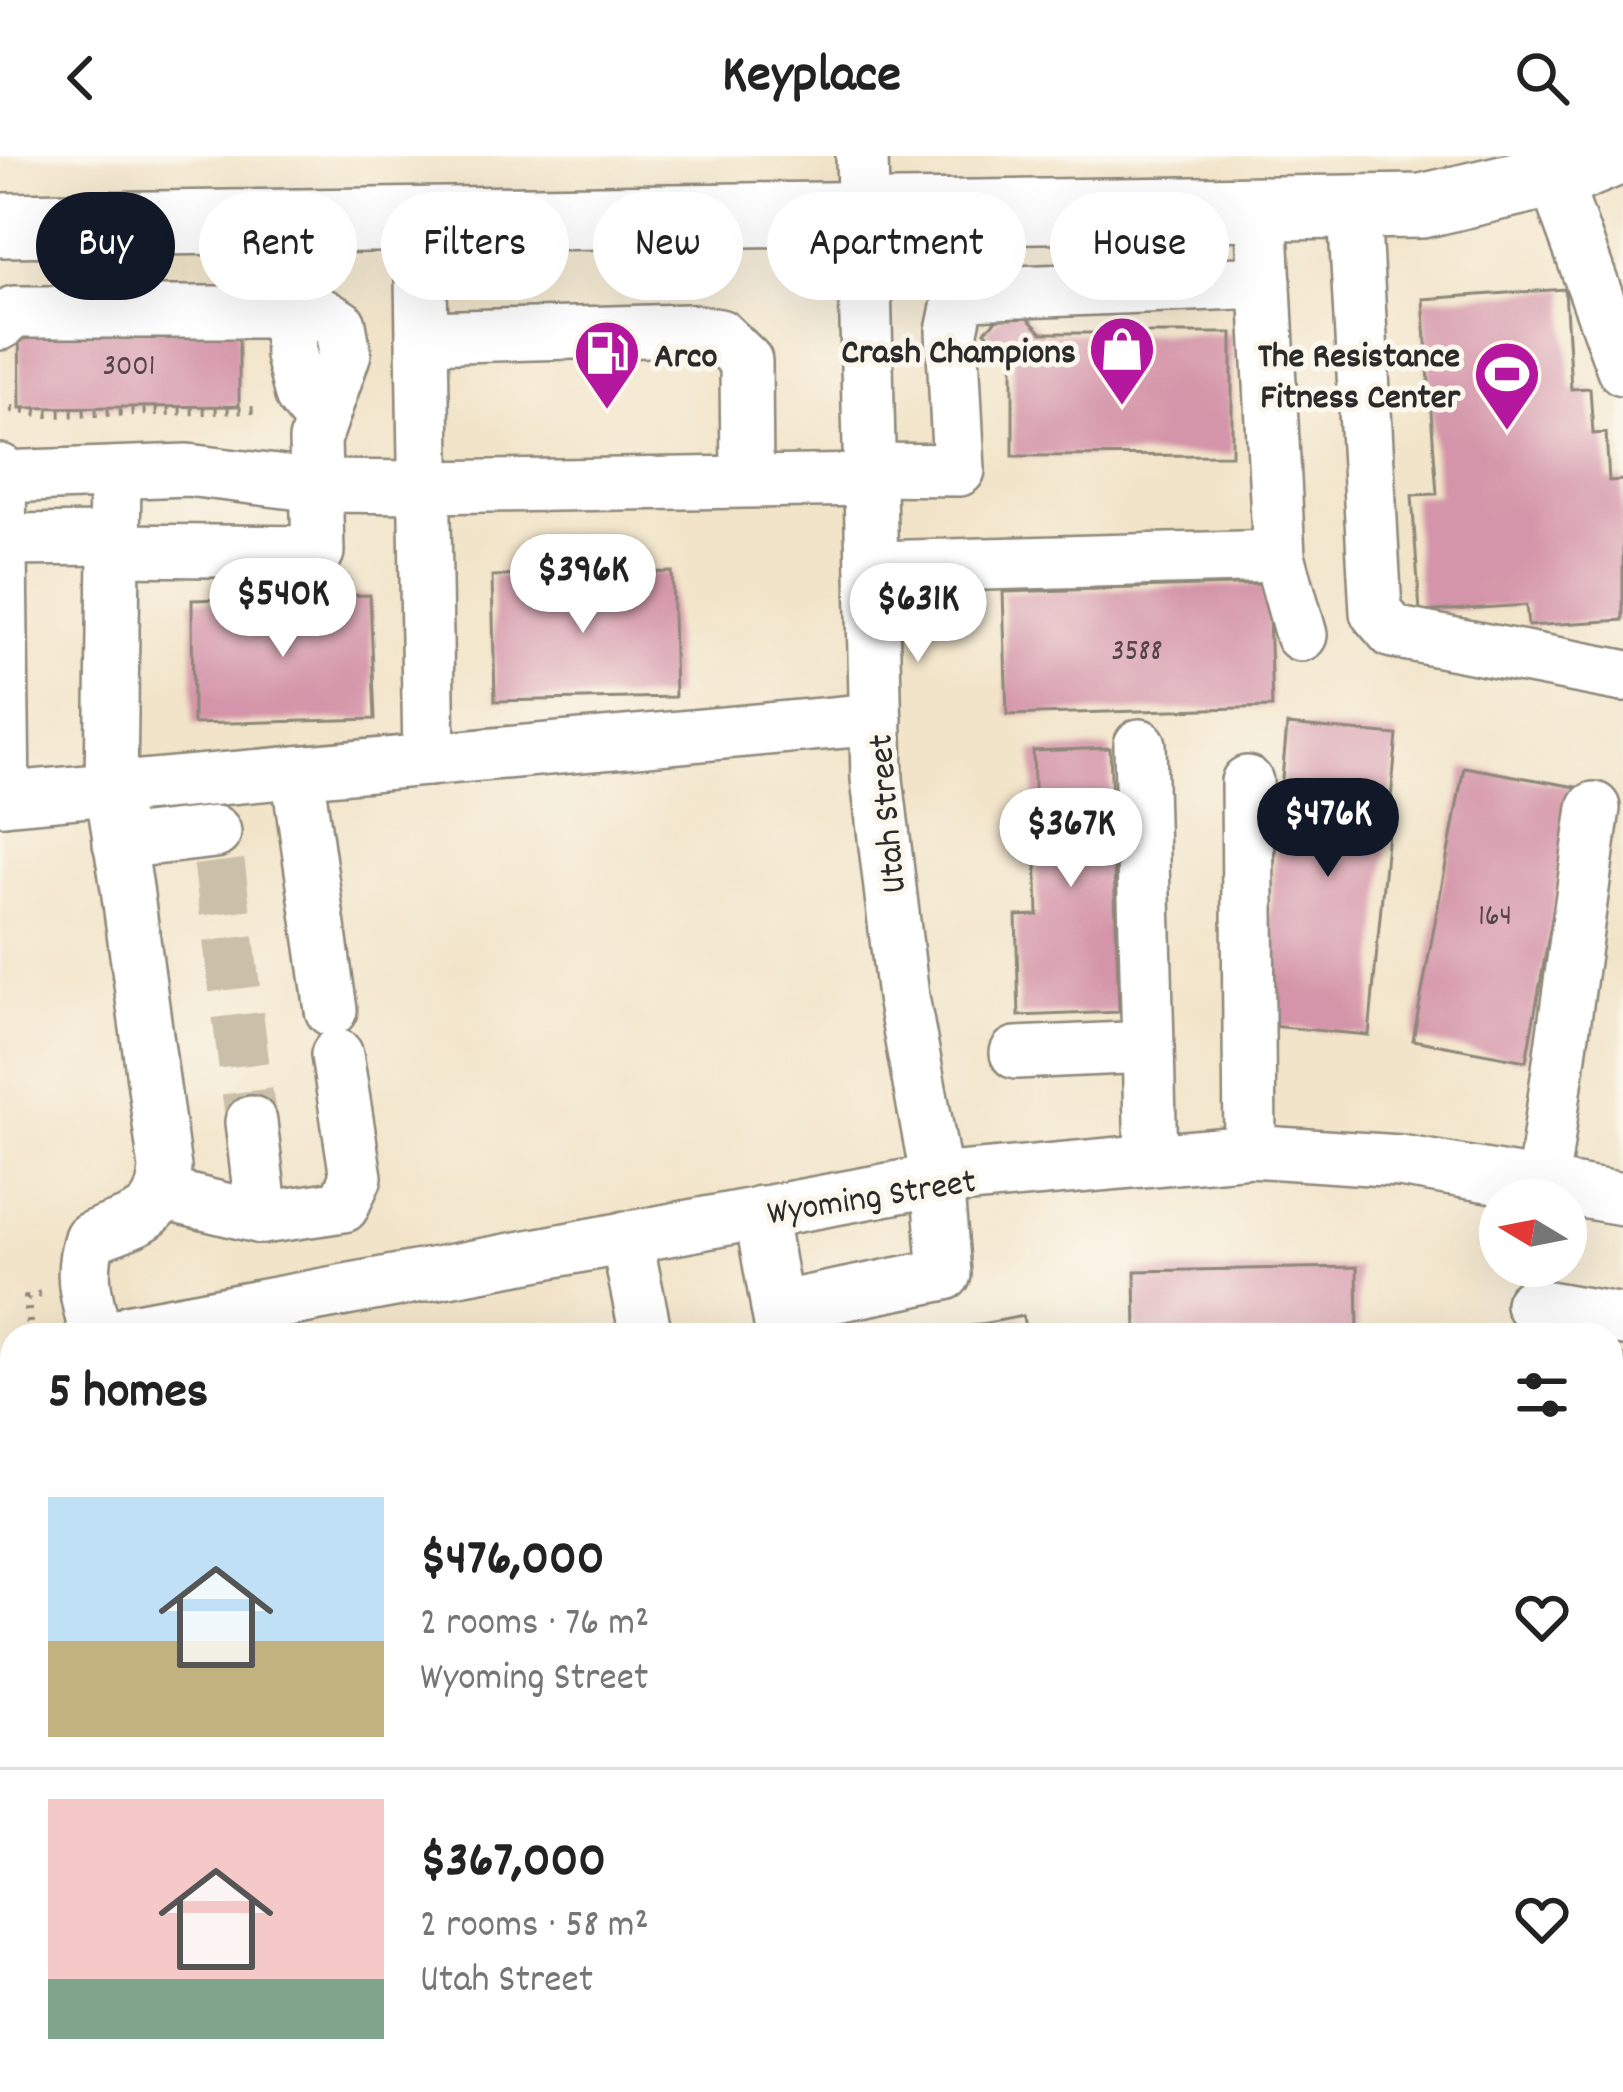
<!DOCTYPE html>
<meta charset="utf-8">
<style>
body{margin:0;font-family:Dekko,sans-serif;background:#f2f2f2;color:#222;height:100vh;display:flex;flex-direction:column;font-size:45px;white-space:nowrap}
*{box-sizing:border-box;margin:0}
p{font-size:39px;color:#767676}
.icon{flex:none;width:66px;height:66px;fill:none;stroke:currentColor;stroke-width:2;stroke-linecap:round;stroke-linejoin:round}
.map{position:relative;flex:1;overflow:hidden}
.side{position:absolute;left:0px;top:1167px;width:1623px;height:771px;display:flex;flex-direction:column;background:#fff;border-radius:36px 36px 0 0;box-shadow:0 12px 48px #0002}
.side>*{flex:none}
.hud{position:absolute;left:36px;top:36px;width:1551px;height:108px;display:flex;gap:24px}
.needle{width:78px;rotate:280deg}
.controls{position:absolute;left:1479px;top:1023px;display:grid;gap:24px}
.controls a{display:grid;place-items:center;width:108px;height:108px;border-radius:50%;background:#fff;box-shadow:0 12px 48px #0002;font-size:60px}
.price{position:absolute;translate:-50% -102px;padding:0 27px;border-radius:42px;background:#fff;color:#222;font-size:39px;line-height:78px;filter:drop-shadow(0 3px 6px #0008)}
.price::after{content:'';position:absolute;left:50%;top:72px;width:36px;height:27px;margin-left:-18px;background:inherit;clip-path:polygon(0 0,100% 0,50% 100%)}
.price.selected{background:#111827;color:#fff}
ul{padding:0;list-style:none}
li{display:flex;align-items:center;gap:36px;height:300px;padding:0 48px}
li+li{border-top:3px solid #e0e0e0}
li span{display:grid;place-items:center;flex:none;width:336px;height:240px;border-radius:0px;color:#555}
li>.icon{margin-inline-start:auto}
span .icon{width:144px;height:144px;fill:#fffc;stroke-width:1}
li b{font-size:51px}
h2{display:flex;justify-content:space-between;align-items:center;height:144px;padding:0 48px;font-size:51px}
.tag{padding:0 42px;border-radius:54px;background:#fff;box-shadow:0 12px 48px #0002;font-size:42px;line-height:108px}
.tag.selected{background:#111827;color:#fff}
header{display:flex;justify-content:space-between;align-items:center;height:156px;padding:0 48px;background:#fff;font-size:54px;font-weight:800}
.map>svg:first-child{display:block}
.building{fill:#d494a9}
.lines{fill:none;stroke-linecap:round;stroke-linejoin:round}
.minor-tunnel{stroke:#cabfa9;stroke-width:51;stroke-dasharray:51 26;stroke-linecap:butt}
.minor-casing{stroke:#8e887a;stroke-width:56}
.major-casing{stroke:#8e887a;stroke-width:68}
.path{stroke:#8e887a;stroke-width:8;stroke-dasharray:3 9;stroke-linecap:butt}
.minor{stroke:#fff;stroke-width:51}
.major{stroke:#fff;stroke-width:63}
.labels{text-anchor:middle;stroke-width:10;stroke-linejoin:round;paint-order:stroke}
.number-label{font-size:30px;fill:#55454a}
.poi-label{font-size:36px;font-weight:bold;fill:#2b2b2b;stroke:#fbf7ec;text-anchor:end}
.street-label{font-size:36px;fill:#2b2b2b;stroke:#fbf7ec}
</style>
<header><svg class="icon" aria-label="back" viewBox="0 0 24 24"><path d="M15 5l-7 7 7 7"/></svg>Keyplace<svg class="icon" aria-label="search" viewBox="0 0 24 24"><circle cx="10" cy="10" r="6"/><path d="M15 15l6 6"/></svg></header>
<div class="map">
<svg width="1623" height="1936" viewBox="0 0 1623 1936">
<rect width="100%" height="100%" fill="#fbf7ec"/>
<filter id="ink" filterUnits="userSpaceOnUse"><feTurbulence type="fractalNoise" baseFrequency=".00833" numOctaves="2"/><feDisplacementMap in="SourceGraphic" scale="24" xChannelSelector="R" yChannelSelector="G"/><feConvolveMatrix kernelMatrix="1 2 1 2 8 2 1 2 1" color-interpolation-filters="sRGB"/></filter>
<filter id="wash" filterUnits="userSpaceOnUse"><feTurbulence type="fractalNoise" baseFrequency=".004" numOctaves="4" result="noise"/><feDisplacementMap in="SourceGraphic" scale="48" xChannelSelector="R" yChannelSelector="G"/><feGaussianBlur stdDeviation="2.7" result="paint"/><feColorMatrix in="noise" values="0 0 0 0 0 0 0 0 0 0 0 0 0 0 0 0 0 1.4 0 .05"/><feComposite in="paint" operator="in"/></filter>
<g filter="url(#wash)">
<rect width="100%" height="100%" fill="#f2e4c9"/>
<g id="blocks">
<g class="building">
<path d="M 1565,133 L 1571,233 L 1590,232 L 1593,278 L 1606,277 L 1609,325 L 1623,324 L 1623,464 L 1528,470 L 1526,449 L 1420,456 L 1412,339 L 1437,338 L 1423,143 Z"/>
<path d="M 1013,148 L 1042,177 L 1232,177 L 1232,299 L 1013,300 L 1013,204 L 985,175 Z"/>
<path d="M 239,164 L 239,250 L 20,252 L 19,166 Z"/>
<path d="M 672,416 L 675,541 L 495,545 L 492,420 Z"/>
<path d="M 1268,428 L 1272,551 L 1007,559 L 1003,436 Z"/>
<path d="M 370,439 L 375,563 L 193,568 L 192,444 Z"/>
<path d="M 1287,569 L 1397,579 L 1369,879 L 1259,869 Z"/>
<path d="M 1110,592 L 1119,856 L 1019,860 L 1016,760 L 1038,759 L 1033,595 Z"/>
<path d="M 1464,611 L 1576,631 L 1526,905 L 1413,884 Z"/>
<path d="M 1357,1111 L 1358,1179 L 1136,1179 L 1135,1115 Z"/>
<path d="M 1023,1160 L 1026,1179 L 935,1179 L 935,1177 Z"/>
<path d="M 1611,1198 L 1623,1200 L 1623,1352 L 1611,1350 Z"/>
<path d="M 490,1926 L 577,1926 L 563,1936 L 497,1936 Z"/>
</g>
</g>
</g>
<g filter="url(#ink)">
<use href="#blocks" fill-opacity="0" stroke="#8e887a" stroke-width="3"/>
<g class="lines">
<path class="minor-tunnel" d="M 219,706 L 251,966"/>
<g class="minor-casing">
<g id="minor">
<path d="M 1553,19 L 1623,213"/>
<path d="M 1354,52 L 1376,456 L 1393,476 L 1623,520"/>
<path d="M 1261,54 L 1279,400 L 1301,479"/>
<path d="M 420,62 L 429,604"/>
<path d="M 274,156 L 290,171 L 291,199 L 301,239 L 321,264"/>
<path d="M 0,168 L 14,156 L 318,156 L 340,169 L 345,197 L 315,284 L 318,396 L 115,394"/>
<path d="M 422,181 L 689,174 L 719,179 L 746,205 L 747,325"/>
<path d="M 869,313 L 959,314 L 952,175 L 958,147 L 969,138 L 1265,126"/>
<path d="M 0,314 L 4,643"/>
<path d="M 1,321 L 187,314 L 318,330 L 424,331 L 870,324"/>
<path d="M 2,384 L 115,383"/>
<path d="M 872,411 L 1279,400"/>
<path d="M 1140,589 L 1151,1004"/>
<path d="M 297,616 L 331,854"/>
<path d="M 1247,626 L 1250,995"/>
<path d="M 0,643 L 876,563"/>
<path d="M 119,687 L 215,676"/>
<path d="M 1016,897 L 1148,891"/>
<path d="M 251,966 L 262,1062"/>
<path d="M 1542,1030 L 1594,652"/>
<path d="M 163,1038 L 262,1062 L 343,1050 L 356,1021 L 337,899"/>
<path d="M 760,1056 L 782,1179"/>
<path d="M 626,1081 L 646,1179"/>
<path d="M 1531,1148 L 1623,1164"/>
<path d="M 777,1152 L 945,1118 L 937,1024 L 903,841 L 877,623 L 862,0"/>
<path d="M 96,1179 C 87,1143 78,1119 90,1082 C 135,1062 161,1066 165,1012 L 127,732 L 111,633 L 115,317"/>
<path d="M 126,1179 L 131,1174 L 937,1024 L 1250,995 L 1400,1005 L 1623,1043"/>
<path d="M 1611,1383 L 1623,1384"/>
<path d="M 1611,1750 L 1623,1724"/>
<path d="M 233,1926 L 236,1936"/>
<path d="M 1251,1926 L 1257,1936"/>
<path d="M 1578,1926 L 1594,1936"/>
<path d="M 338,1936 L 355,1926"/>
<path d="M 680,1936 L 696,1926"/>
<path d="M 899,1936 L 917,1926"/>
<path d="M 1340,1936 L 1347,1926"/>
</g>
</g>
<g class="major-casing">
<g id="major">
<path d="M 0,69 L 1422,50 L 1576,14 L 1610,0"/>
<path d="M 0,1369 L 12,1431"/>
<path d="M 0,1796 L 12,1836"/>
<path d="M 39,1926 L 42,1936"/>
<path d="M 128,1926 L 131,1936"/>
</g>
</g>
<g class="path">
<path d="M 11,253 L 47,258 L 259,254"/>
<path d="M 30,1179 L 27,1142 L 41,1138"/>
</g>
<use href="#minor" class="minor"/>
<use href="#major" class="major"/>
</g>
</g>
<defs>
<g id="shop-pin" transform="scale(3.45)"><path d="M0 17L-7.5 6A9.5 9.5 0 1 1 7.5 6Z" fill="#b5179e" stroke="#fbf7ec"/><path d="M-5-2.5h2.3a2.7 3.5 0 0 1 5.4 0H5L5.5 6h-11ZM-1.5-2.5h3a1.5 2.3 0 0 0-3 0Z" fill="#fff"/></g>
<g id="fuel-pin" transform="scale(3.45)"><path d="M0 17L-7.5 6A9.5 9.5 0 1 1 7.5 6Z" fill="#b5179e" stroke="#fbf7ec"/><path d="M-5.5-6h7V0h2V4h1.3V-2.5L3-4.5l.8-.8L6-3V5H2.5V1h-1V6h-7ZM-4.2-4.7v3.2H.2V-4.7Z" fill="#fff"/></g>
<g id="stadium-pin" transform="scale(3.45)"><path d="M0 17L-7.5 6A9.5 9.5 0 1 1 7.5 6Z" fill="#b5179e" stroke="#fbf7ec"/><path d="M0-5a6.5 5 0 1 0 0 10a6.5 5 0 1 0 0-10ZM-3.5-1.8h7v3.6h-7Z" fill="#fff"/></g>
</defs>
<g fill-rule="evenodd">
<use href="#shop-pin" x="1122" y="193"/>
<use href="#fuel-pin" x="607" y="197"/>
<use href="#stadium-pin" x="1507" y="218"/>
</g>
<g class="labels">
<g class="number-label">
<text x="129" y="218">3001</text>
<text x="1137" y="503">3588</text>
<text x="1495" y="768">164</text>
</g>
<g class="poi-label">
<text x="1076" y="206">Crash Champions</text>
<text x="654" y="210" text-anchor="start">Arco</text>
<text x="1460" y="210">The Resistance<tspan x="1460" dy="41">Fitness Center</tspan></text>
</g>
<g class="street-label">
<text transform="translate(884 658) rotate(-95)" y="13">Utah Street</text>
<text transform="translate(871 1038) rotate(-9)" y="13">Wyoming Street</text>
</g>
</g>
</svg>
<div class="controls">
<a><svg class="needle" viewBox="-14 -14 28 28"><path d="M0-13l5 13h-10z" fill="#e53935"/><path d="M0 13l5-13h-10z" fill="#767676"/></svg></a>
</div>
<b class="price" style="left:583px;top:480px">$396K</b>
<b class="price" style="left:283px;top:504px">$540K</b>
<b class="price" style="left:918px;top:509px">$631K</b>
<b class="price selected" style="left:1328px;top:724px">$476K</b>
<b class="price" style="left:1071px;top:734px">$367K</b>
<div class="hud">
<a class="tag selected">Buy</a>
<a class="tag">Rent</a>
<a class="tag">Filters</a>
<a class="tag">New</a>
<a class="tag">Apartment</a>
<a class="tag">House</a>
</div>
<section class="side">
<h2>5 homes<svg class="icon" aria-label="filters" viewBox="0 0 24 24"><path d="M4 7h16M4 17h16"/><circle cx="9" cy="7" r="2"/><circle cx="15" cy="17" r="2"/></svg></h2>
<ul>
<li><span style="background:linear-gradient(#bfe0f5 60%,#c2b280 0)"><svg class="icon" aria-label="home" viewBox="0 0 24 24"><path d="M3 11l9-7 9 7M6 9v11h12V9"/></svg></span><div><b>$476,000</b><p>2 rooms · 76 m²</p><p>Wyoming Street</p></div><svg class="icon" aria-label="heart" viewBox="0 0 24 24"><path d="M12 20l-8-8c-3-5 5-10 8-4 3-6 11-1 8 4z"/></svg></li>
<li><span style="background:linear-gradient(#f6c9c9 75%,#7fa58c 0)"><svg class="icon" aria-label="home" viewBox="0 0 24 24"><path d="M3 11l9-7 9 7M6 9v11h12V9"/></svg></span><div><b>$367,000</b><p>2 rooms · 58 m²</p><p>Utah Street</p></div><svg class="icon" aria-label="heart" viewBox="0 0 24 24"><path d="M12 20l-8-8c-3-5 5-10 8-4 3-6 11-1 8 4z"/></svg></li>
</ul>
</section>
</div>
